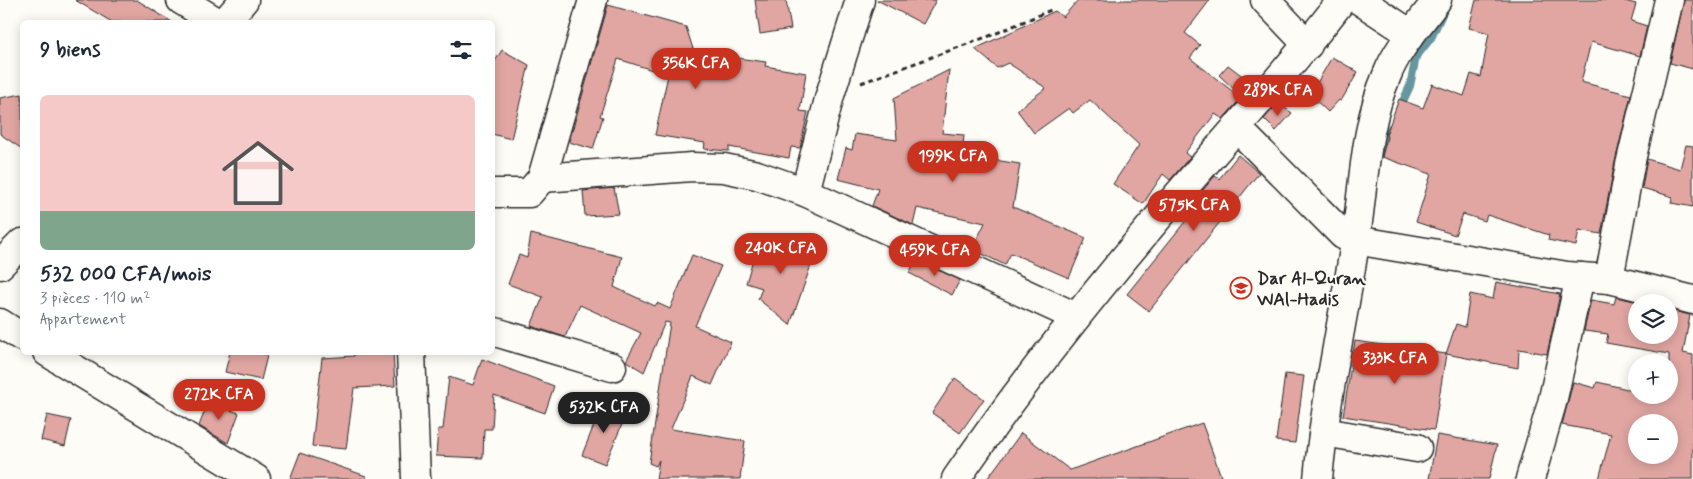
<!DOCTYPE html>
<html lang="fr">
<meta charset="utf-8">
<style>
body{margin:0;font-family:Mynerve,sans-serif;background:#f6f6f7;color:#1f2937;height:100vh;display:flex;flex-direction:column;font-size:19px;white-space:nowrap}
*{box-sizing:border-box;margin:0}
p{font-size:16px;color:#747a83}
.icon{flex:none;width:28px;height:28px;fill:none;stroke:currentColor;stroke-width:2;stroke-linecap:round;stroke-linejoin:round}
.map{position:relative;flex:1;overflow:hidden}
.sheet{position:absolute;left:20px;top:20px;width:475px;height:335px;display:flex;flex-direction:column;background:#fff;border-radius:8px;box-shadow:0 2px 12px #0003}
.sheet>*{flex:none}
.fabs{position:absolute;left:1628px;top:294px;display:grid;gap:10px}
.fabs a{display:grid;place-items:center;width:50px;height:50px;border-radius:50%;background:#fff;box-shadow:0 2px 12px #0003;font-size:25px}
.price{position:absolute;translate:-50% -42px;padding:0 11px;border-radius:18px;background:#c8321e;color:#fff;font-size:16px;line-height:32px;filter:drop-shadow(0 1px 2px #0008)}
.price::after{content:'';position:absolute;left:50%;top:30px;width:15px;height:11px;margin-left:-8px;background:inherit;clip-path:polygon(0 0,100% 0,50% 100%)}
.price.current{background:#222;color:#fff}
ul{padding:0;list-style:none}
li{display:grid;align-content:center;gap:10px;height:265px;padding:0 20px}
li span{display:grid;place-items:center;height:155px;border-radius:8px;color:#555}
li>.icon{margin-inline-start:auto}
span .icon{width:90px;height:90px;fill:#fffc;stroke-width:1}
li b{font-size:21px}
h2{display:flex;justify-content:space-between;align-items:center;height:60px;padding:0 20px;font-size:21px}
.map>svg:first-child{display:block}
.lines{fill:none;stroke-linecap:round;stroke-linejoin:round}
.stream{stroke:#66969e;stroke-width:8}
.building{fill:#e1a6a2;stroke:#2b2b2b;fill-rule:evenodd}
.minor-casing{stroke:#2b2b2b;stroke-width:31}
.path{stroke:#2b2b2b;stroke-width:3;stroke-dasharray:5 4;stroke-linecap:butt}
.minor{stroke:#fdfcf7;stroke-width:28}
.labels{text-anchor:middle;stroke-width:4.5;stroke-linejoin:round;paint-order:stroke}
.poi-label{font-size:18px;font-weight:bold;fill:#2b2b2b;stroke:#fdfcf7;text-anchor:start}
</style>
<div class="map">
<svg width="1693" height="479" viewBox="0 0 1693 479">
<rect width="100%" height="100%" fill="#fdfcf7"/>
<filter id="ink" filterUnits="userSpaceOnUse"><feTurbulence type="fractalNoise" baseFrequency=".02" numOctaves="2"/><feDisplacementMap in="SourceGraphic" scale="10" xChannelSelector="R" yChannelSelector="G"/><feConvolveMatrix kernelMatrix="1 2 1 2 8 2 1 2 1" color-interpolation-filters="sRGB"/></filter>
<g filter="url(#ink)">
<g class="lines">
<g class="stream">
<path d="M 1399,110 L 1410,86 L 1416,57 L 1431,38 L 1444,10"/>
<path d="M 1377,158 L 1391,128"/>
</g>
</g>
<g class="building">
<path d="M 75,0 L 137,0 L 172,22 L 112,22 Z"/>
<path d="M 755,0 L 786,0 L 791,29 L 760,34 Z"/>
<path d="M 877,0 L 936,0 L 923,24 Z"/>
<path d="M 1078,0 L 1210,0 L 1185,33 L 1200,45 L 1190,58 L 1241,98 L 1223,119 L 1215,114 L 1185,153 L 1190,157 L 1170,180 L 1163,174 L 1143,204 L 1113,184 L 1139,145 L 1090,100 L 1073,113 L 1069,108 L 1034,133 L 1017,110 L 1046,88 L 1008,63 L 997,68 L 975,49 L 1055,11 L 1063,17 Z"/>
<path d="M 1476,0 L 1621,0 L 1636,4 L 1631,21 L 1647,26 L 1640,56 L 1591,42 L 1581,82 L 1631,95 L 1615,162 L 1601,234 L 1579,230 L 1576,246 L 1548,240 L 1549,235 L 1487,215 L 1485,221 L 1463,214 L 1455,235 L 1416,222 L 1431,174 L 1382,157 L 1387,137 L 1386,135 L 1399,99 L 1423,108 L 1432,84 L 1464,96 L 1471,74 L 1481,77 L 1489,33 L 1469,28 Z"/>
<path d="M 1684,0 L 1693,0 L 1693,69 L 1670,63 Z"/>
<path d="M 608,5 L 686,27 L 694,52 L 766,62 L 765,66 L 806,73 L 800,111 L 808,112 L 800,148 L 791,147 L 789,158 L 729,147 L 729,151 L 704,149 L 705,143 L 655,135 L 668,75 L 618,59 L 600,116 L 603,117 L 593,149 L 569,142 Z"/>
<path d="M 502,50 L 529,65 L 511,139 L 492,134 L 492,66 Z"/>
<path d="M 1332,57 L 1358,72 L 1341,101 L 1339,100 L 1328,112 L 1310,95 Z"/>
<path d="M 1228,65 L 1253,84 L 1242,97 L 1219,75 Z"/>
<path d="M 949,70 L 942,133 L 964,135 L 962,155 L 1020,164 L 1013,207 L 1086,238 L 1069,278 L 1011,253 L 1005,265 L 972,249 L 985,223 L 917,208 L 913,225 L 872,206 L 878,189 L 838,179 L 846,148 L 852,150 L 855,134 L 897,140 L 894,98 Z"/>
<path d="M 22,94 L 22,149 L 0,134 L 0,98 Z"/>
<path d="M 1278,103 L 1292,113 L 1276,131 L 1264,119 Z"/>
<path d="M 1686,145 L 1693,146 L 1693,207 L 1671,203 L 1673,197 L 1642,188 L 1647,159 L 1680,169 Z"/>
<path d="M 1238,155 L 1259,173 L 1149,311 L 1127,294 L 1200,203 L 1195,199 L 1215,176 L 1219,179 Z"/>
<path d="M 614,188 L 619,214 L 585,216 L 583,191 Z"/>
<path d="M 531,234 L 622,257 L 614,287 L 655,306 L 657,303 L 670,309 L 692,255 L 721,266 L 695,326 L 731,342 L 712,385 L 693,376 L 671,429 L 745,441 L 740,479 L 656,479 L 659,460 L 656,466 L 649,463 L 670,323 L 665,322 L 644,372 L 626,361 L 641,333 L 580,305 L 565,337 L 531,326 L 543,297 L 508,284 L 519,255 L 527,258 Z"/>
<path d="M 759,239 L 778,244 L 779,239 L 816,251 L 790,325 L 758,299 L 762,288 L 746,283 Z"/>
<path d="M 916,260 L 960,280 L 952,295 L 909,273 Z"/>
<path d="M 1496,282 L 1560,294 L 1547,354 L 1519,349 L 1518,368 L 1446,354 L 1456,324 L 1465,327 L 1470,294 L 1493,299 Z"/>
<path d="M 1616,297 L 1639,302 L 1636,302 L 1636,335 L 1669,335 L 1669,310 L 1690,315 L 1683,353 L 1693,355 L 1693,479 L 1599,479 L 1611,434 L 1562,425 L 1573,382 L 1595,388 L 1597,382 L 1636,391 L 1636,395 L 1655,395 L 1669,398 L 1669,354 L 1606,343 L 1608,334 L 1584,331 L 1591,300 L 1614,304 ZM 1636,422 L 1669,422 L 1669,455 L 1636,455 Z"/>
<path d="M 1355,341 L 1446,354 L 1434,430 L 1343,416 Z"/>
<path d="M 230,352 L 268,352 L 261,380 L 225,372 Z"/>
<path d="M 354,352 L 393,352 L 395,386 L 354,388 L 346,449 L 312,446 L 322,358 L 354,356 Z"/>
<path d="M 482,359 L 554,386 L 545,413 L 494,395 L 492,429 L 484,429 L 483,458 L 436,456 L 438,429 L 443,429 L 449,377 L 473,385 Z"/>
<path d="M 1285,374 L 1304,376 L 1295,443 L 1276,441 Z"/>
<path d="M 955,378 L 984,399 L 960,433 L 932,413 Z"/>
<path d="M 208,402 L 239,413 L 228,443 L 199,426 Z"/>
<path d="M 603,403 L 627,413 L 605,464 L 582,455 Z"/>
<path d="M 47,415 L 71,420 L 65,446 L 41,440 Z"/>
<path d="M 1202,423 L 1222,479 L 987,479 L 1021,433 L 1070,470 Z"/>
<path d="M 1437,435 L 1497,445 L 1489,479 L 1429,479 Z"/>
<path d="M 300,453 L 366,476 L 366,479 L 290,479 Z"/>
</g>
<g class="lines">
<g class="minor-casing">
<g id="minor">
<path d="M 181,0 L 217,22"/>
<path d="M 1265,0 L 1308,45"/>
<path d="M 1359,0 L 1411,34"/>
<path d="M 225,22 L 244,0"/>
<path d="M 1236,127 L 1343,235 L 1355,240 L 1567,276 L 1609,279 L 1693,300"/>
<path d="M 542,178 L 692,167 L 724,168 L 757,175 L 805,192 L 1076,317"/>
<path d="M 805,192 L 830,95 L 860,0"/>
<path d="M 492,193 L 529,193 L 542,178 L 593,0"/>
<path d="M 0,265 L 22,243"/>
<path d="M 1609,279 L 1630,165 L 1669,0"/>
<path d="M 0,323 L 22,337"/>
<path d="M 492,331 L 612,367"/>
<path d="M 47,352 L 256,479"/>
<path d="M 411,352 L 416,479"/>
<path d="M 1324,432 L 1417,448"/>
<path d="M 956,479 C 1018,388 1086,303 1157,219 C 1219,146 1284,76 1342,0"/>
<path d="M 1318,479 C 1325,400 1343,321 1355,243 C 1364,187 1364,128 1387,75 C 1398,47 1420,24 1437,0"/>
<path d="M 1530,479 L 1552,403 L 1580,277"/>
</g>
</g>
<path class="path" d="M 861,83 L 992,35 L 1051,10"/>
<use href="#minor" class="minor"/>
</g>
</g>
<defs>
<g id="school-ring" transform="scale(1.125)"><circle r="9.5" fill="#fdfcf7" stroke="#c8321e" stroke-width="1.5"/><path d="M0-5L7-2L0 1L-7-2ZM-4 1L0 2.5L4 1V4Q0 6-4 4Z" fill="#c8321e"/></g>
</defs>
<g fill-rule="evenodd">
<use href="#school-ring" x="1241" y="288"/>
</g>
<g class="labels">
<g class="poi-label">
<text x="1257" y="284">Dar Al-Quran<tspan x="1257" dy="21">WAl-Hadis</tspan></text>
</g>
</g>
</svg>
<div class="fabs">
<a><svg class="icon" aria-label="layers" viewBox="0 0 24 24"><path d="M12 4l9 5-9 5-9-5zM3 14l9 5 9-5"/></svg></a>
<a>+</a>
<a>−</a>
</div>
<b class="price" style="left:696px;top:90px">356K CFA</b>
<b class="price" style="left:1278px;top:117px">289K CFA</b>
<b class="price" style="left:953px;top:183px">199K CFA</b>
<b class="price" style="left:1194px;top:232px">575K CFA</b>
<b class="price" style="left:781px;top:275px">240K CFA</b>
<b class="price" style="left:935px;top:277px">459K CFA</b>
<b class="price" style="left:1395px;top:385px">333K CFA</b>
<b class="price" style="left:219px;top:421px">272K CFA</b>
<b class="price current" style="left:604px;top:434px">532K CFA</b>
<section class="sheet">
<h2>9 biens<svg class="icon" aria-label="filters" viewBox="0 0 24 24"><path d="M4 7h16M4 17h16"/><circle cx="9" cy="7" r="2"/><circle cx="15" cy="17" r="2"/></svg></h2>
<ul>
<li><span style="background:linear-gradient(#f6c9c9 75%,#7fa58c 0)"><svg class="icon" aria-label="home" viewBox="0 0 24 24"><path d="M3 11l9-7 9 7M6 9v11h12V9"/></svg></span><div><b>532 000 CFA/mois</b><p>3 pièces · 110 m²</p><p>Appartement</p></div></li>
</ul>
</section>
</div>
